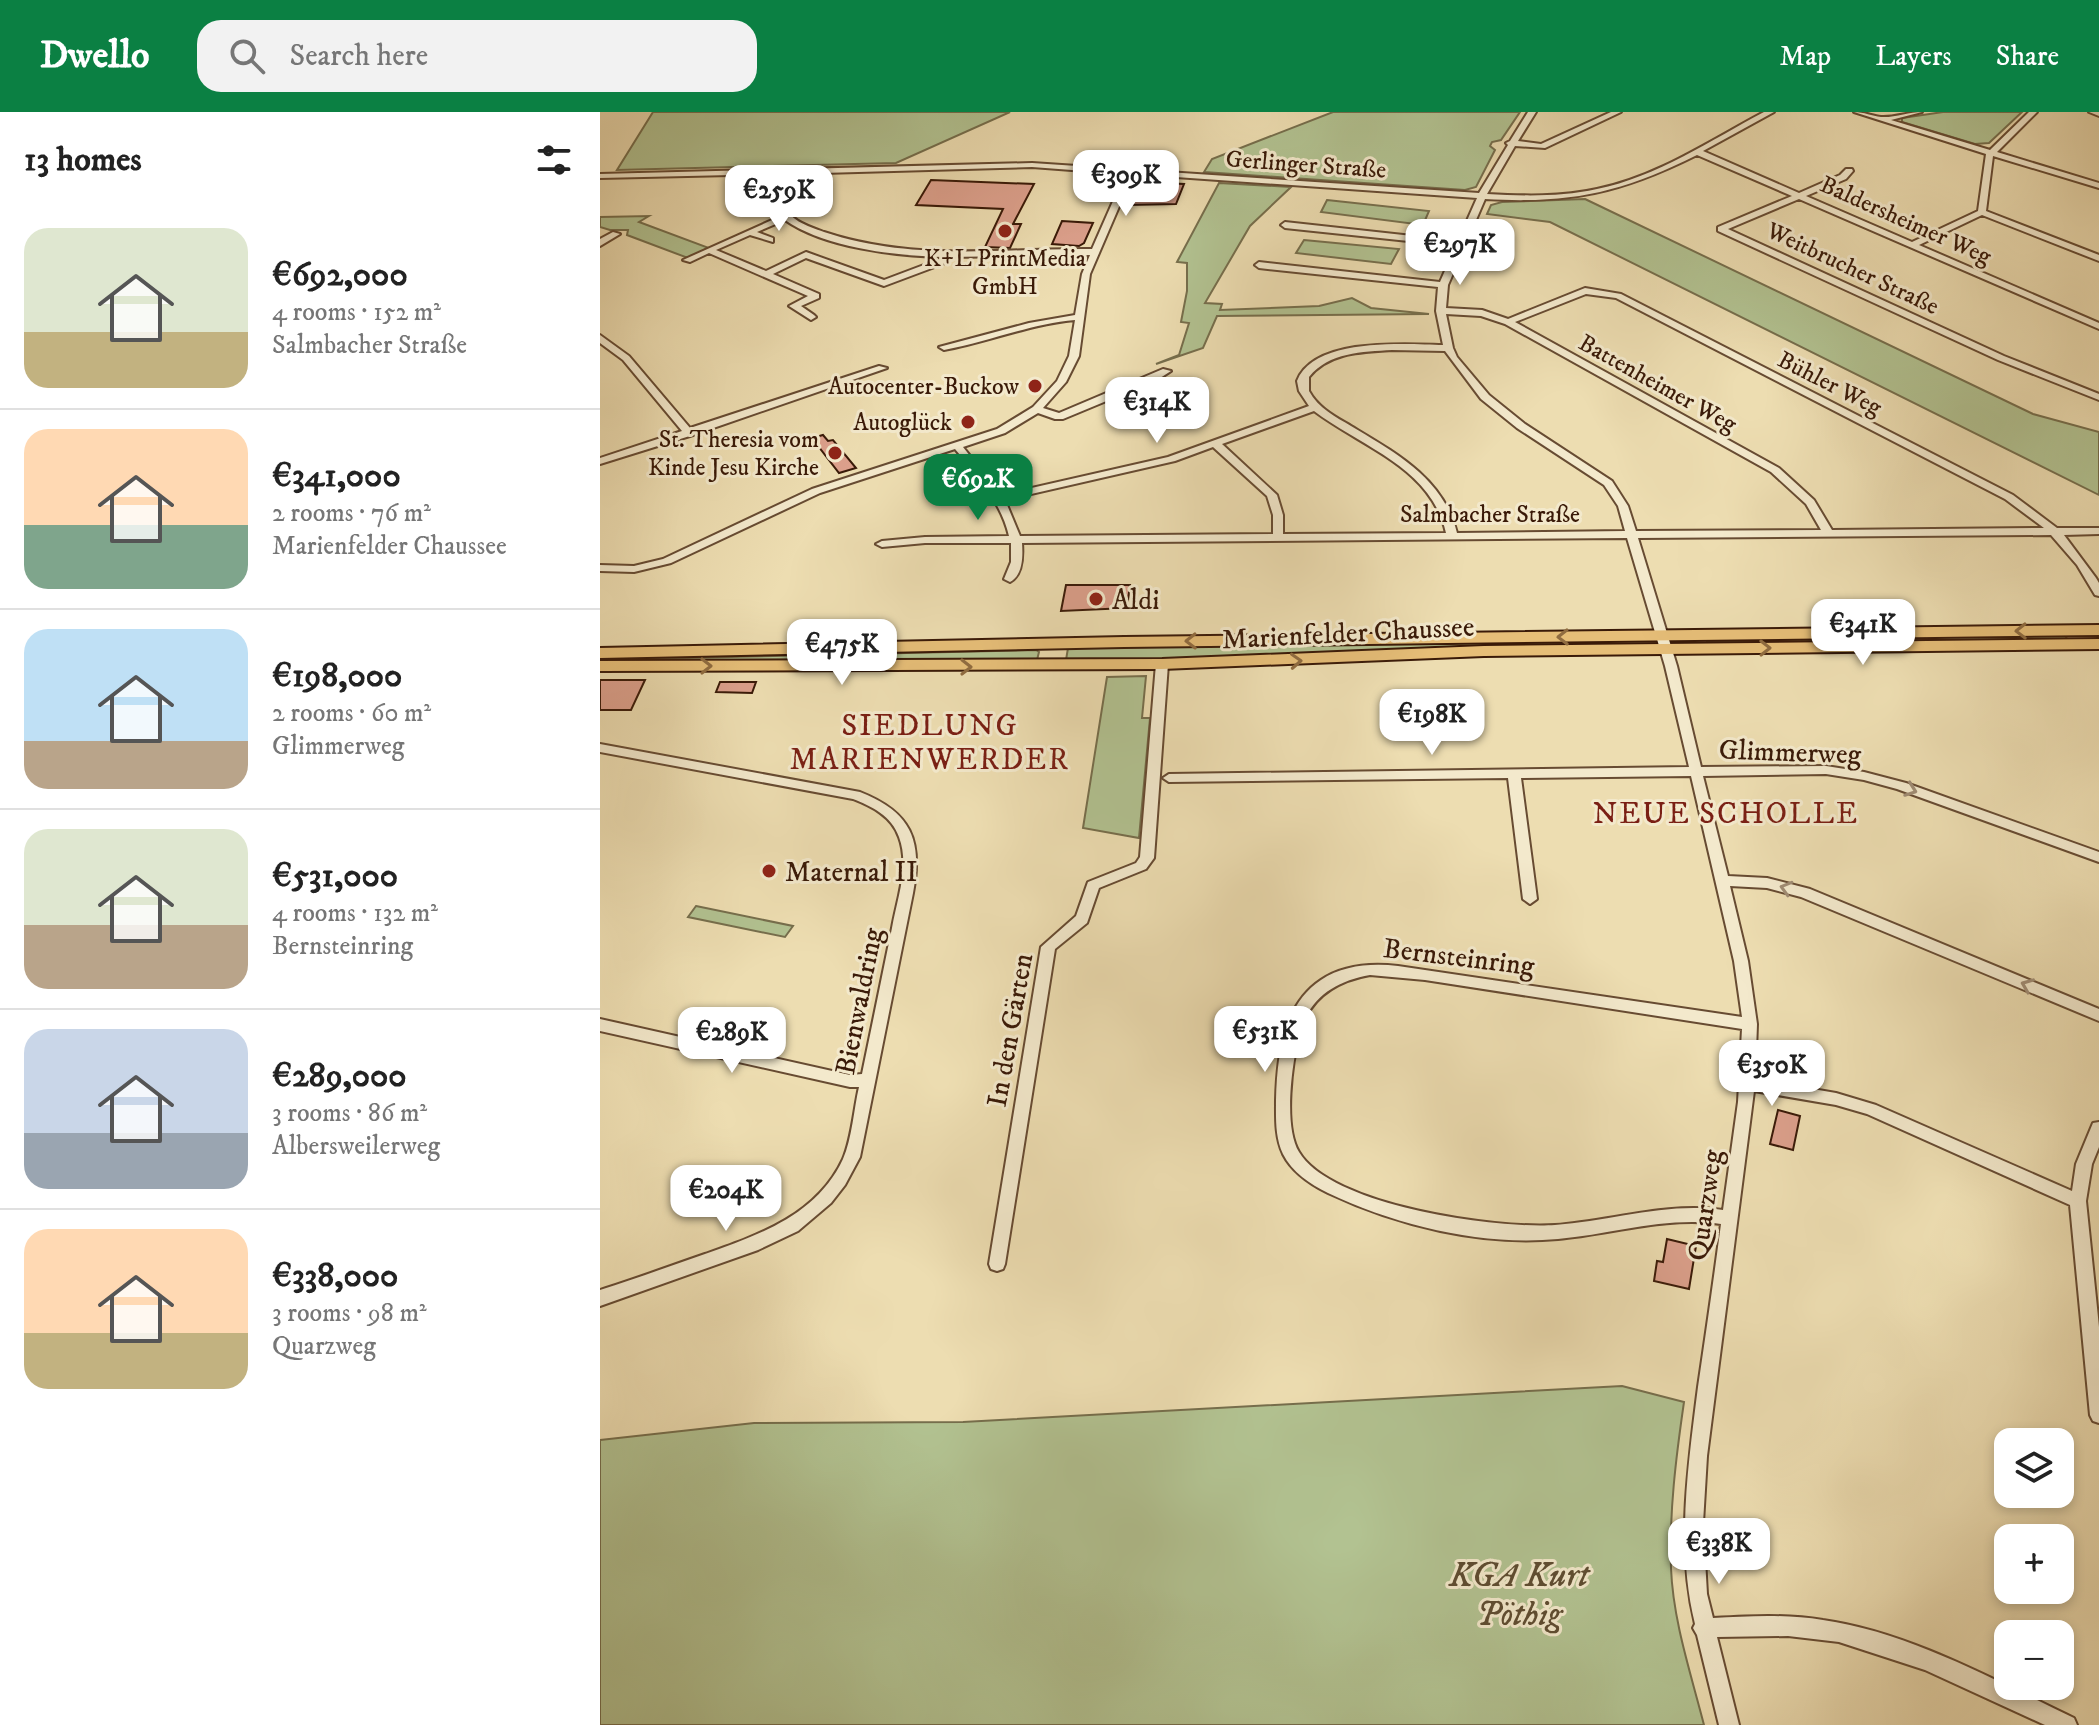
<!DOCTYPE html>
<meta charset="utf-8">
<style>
body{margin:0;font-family:"IM FELL DW Pica",serif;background:#f2f2f2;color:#222;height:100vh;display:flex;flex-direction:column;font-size:30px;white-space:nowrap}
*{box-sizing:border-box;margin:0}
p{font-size:26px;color:#767676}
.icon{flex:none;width:44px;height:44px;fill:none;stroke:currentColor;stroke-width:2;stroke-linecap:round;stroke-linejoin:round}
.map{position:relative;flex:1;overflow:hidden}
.details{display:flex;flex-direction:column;background:#fff;width:600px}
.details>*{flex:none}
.tools{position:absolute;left:1394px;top:1316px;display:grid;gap:16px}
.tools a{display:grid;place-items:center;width:80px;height:80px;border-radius:16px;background:#fff;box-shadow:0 4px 12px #0003;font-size:40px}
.price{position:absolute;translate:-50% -68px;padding:0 18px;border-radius:16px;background:#fff;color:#222;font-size:26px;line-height:52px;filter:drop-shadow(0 2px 4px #0008)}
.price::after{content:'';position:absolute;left:50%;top:48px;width:24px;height:18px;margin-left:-12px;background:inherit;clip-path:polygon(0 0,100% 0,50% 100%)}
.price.active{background:#0b8043;color:#fff}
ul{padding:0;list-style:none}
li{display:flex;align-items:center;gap:24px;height:200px;padding:0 24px}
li+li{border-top:2px solid #e0e0e0}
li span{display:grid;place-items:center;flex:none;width:224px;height:160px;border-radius:24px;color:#555}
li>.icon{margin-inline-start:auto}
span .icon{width:96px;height:96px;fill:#fffc;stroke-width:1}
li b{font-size:34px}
h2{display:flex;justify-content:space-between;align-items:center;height:96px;padding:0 24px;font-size:34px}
header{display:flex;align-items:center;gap:48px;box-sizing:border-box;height:112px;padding:0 40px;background:#0b8043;color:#fff}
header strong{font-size:38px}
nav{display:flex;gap:44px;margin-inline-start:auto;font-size:28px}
.search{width:560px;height:72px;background:#f2f2f2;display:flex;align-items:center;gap:20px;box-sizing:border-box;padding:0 28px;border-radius:24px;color:#767676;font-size:30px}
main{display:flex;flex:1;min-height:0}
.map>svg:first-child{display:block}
.green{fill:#b2c291;stroke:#766e4c;stroke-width:2}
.building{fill:#dca08c;stroke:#3a1a08;stroke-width:2}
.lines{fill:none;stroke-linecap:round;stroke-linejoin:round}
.minor-casing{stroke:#674b32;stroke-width:4}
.major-casing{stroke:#3a1a08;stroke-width:4}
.minor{fill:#f3e9cc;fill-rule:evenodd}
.major{fill:#e6be78;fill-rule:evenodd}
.oneway{stroke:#906c40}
.oneway2{stroke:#a08c74}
.poi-dot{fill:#8f2418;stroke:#f3e9cc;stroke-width:3}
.labels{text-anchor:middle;stroke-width:6;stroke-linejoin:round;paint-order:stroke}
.far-street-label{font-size:24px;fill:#3a1a08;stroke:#f3e9cc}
.far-poi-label{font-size:24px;fill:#3a1a08;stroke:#f3e9cc;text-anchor:end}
.poi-label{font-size:28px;fill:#3a1a08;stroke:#f3e9cc;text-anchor:start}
.street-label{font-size:28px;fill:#3a1a08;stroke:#f3e9cc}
.neighbourhood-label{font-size:30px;letter-spacing:2px;fill:#7a1f14;stroke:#f3e9cc}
.near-park-label{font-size:34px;font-style:italic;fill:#5e4c31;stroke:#f3e9cc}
</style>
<header>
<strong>Dwello</strong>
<div class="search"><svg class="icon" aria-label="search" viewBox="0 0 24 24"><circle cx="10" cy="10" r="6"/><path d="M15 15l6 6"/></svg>Search here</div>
<nav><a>Map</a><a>Layers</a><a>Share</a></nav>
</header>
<main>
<section class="details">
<h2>13 homes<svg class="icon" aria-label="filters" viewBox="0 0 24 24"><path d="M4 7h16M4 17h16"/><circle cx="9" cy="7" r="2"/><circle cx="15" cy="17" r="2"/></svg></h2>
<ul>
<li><span style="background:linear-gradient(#dfe7d0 65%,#c2b280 0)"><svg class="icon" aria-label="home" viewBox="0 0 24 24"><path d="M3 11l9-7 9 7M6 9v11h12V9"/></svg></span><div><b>€692,000</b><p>4 rooms · 152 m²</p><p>Salmbacher Straße</p></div></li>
<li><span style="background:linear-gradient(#ffd9b3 60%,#7fa58c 0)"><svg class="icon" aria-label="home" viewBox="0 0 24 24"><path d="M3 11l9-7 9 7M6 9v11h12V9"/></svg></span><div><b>€341,000</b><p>2 rooms · 76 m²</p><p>Marienfelder Chaussee</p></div></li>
<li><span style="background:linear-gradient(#bfe0f5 70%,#b9a48a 0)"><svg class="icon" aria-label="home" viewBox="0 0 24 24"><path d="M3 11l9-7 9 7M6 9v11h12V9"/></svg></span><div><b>€198,000</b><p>2 rooms · 60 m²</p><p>Glimmerweg</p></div></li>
<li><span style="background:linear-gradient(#dfe7d0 60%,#b9a48a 0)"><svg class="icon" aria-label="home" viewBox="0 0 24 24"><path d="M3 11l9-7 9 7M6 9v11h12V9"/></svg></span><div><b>€531,000</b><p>4 rooms · 132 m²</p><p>Bernsteinring</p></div></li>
<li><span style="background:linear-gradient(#c9d6e8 65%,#9aa5b1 0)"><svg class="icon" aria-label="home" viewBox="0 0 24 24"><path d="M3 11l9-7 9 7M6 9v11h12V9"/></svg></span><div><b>€289,000</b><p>3 rooms · 86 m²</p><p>Albersweilerweg</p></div></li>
<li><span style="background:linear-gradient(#ffd9b3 65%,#c2b280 0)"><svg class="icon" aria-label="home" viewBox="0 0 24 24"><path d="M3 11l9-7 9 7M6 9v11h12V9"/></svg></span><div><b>€338,000</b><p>3 rooms · 98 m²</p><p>Quarzweg</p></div></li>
</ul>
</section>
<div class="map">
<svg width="1499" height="1613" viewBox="0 0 1499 1613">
<rect width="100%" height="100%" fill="#edddb1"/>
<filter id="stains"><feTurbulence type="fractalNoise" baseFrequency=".0025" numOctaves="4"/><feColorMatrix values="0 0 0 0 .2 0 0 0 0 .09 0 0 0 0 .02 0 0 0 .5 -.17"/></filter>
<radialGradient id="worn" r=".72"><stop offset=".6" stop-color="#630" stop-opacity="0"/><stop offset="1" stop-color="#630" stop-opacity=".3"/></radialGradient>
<g class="green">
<path d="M 53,0 L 410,0 L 296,51 L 17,58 Z"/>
<path d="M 733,0 L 920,0 L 901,28 L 892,30 L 890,34 L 895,38 L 876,75 L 865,78 L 604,60 L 612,47 Z"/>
<path d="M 1343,0 L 1422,0 L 1389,31 L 1375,32 L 1302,10 L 1302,6 Z"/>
<path d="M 619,71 L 691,75 L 650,114 L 605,191 L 622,192 L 620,198 L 719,194 L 752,186 L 771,196 L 829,202 L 617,204 L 603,236 L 556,252 L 579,243 L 589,211 L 581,210 L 587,179 L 587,151 L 577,150 Z"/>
<path d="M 985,87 L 1433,302 L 1499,320 L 1499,383 L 950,110 L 887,102 L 891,93 L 902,90 Z"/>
<path d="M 727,88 L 829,99 L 823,113 L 721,100 Z"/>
<path d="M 49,104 L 39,110 L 109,136 L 88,146 L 27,123 L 28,118 L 10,118 L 0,115 L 0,105 Z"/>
<path d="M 704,128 L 799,137 L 791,152 L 696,141 Z"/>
<path d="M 1465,523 L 1467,527 L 1106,530 L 1168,525 Z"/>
<path d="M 994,529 L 992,533 L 628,546 L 466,548 L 468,536 L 509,534 Z"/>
<path d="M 436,538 L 439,540 L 437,548 L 0,548 Z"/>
<path d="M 546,564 L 542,606 L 550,606 L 539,726 L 483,716 L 507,565 Z"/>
<path d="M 96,794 L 193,814 L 185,825 L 88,805 Z"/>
<path d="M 1022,1274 L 1084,1290 C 1076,1345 1069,1401 1071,1456 C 1073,1509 1091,1562 1104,1613 L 0,1613 L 0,1328 L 154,1311 L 363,1310 Z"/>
</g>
<g class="building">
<path d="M 331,68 L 434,72 L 413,112 L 421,112 L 410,136 L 385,135 L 403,97 L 316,93 Z"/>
<path d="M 537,70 L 584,72 L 576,92 L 528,93 Z"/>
<path d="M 462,109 L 493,111 L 484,131 L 479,134 L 452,132 Z"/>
<path d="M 223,323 L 228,329 L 233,328 L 256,356 L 239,361 L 212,326 Z"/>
<path d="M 466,473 L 530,473 L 527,496 L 461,499 Z"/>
<path d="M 0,568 L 45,568 L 31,598 L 0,598 Z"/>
<path d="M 120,570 L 156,570 L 152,581 L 116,580 Z"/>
<path d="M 1178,998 L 1200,1004 L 1193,1038 L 1170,1032 Z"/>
<path d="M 1067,1127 L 1096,1134 L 1089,1177 L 1054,1169 L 1057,1149 L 1063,1150 Z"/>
</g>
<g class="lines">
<g class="minor-casing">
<g id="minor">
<path d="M 928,0 L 936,0 L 918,29 L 941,32 L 1011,0 L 1021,0 L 945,36 L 915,34 L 887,82 C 924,84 961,85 997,77 C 1057,65 1111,28 1164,0 L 1174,0 L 1103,39 L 1199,81 L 1240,63 L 1246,57 L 1252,57 L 1253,59 L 1246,67 L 1206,84 L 1312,130 L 1378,99 L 1386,42 L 1254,0 C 1264,0 1272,4 1281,5 C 1294,6 1309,0 1322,0 L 1291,8 L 1390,38 L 1429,0 L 1437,0 L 1397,40 L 1499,71 L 1499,76 L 1393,44 L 1386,99 L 1499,143 L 1499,149 L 1382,103 L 1319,133 L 1499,211 L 1499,217 L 1199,87 L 1128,117 L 1404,244 L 1499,282 L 1499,288 L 1398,248 L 1118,119 L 1118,115 L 1192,84 L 1097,43 C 1021,81 970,92 885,87 L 848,173 L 846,196 L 882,198 L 908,207 L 985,176 L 1021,182 L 1413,383 L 1457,416 L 1499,416 L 1499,422 L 1464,423 L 1496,466 L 1499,471 L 1499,484 L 1495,483 L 1477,453 L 1451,423 L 1038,426 L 1077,554 L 1101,655 L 1226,654 L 1264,660 L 1306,671 L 1499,740 L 1499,750 L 1297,677 L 1264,668 L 1226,662 L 1103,664 L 1128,764 L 1167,766 L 1210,777 L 1499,897 L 1499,909 L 1201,785 L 1167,776 L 1130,774 L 1148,849 L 1157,912 L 1155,967 L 1236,981 L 1276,993 L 1472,1079 L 1476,1052 L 1493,1011 L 1499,1010 L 1499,1035 L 1492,1052 L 1486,1089 L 1499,1215 L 1499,1311 L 1493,1309 L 1490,1303 L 1470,1093 L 1267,1002 L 1236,993 L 1154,979 L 1107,1344 L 1103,1411 L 1107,1482 L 1113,1506 C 1149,1504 1187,1502 1223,1508 C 1309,1520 1396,1569 1474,1606 L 1477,1613 L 1445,1613 L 1325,1558 L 1239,1530 L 1188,1524 L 1117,1525 L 1139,1613 L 1119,1613 L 1097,1523 L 1093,1516 L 1095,1512 C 1076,1435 1088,1354 1098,1275 C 1106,1221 1114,1166 1121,1112 C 1066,1104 1013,1122 958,1127 C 881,1134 798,1114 728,1081 C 710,1072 692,1060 683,1042 C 675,1025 676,1006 676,988 C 677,945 683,893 721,868 C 743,853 772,851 798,854 L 1142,905 L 1134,849 L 1091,664 L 921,666 L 937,787 L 930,792 L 923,787 L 908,666 L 569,670 L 563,666 L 569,662 L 1089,655 L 1065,554 L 1027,426 L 422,431 C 423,444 423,463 410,470 L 404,467 L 411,450 L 411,431 L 325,431 L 282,435 L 276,432 L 282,429 L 325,425 L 409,424 C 401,390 377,363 355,337 L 220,381 L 71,451 L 34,460 L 0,459 L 0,453 L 34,454 L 63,447 L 212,377 L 397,317 L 433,295 L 457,269 L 469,244 L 475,208 C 430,212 388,230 344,238 L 339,235 L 429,211 L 475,203 L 482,162 L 490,143 L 346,145 L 349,148 L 348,150 L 284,174 L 206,146 L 173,162 L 219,182 L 219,186 L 201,194 L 214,203 L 216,205 L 211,208 L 189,194 L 208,184 L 109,141 L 90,150 L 83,148 L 181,104 L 173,89 L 179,62 L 0,66 L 0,62 L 432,51 L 879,81 L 908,33 L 906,31 L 910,29 ZM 432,55 L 525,62 L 492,137 C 399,136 315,150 224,120 C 207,114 188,108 181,89 L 187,62 ZM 533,62 L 877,86 L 858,129 L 685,110 L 681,113 L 685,116 L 856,134 L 840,170 L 659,150 L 655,153 L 659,156 L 838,175 L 836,199 L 843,233 C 805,232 714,225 697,269 L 699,279 L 709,294 L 568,345 L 401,383 L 363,335 L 405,321 L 438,301 L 455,307 L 463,307 L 557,268 L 571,259 L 563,257 L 459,301 L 443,296 L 466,270 L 479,244 L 490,162 ZM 185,108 C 225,136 296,144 345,145 L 284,168 L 206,140 L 166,159 L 116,138 L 150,123 L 173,130 L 173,126 L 157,120 ZM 986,182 L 1016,186 L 1405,387 L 1444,416 L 1232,418 L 1214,388 L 1179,356 L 915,210 ZM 846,202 L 881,204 L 905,212 L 1171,360 L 1206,392 L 1221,418 L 1036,419 L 1028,394 L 1012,369 L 925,312 L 889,283 L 857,245 L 853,236 ZM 792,238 L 845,239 L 881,287 L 917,316 L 1004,373 L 1018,394 L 1025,419 L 857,421 C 844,367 796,341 751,314 C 736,305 718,296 709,279 L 709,265 C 729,240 762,240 792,238 ZM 714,299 C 763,336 831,355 846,421 L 683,422 L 683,403 L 677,383 L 622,332 ZM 613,335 L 667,384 L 673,403 L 673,422 L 420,424 L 405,388 L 575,349 ZM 770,863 L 825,868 L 1142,917 L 1138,990 L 1123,1098 C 1066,1090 1011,1109 955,1113 C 896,1117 731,1094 699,1040 C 683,1014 692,949 700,920 C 710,885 736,869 770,863 Z"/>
<path d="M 1489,0 L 1499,0 L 1499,4 Z"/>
<path d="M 13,120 L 20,122 L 0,134 L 0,127 Z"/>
<path d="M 0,223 L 29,244 L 90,316 L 279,254 L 287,256 L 93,323 L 0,352 L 0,346 L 82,319 L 23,248 L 0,231 Z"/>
<path d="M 562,548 L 568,552 L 554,746 L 546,757 L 499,776 L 487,811 L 455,837 L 405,1152 L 403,1157 L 397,1159 L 391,1157 L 389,1152 L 441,835 L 476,804 L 488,770 L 536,751 L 540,745 L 556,552 Z"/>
<path d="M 0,632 L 260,680 C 311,700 323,728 313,781 L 260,1045 L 245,1073 L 231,1091 L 198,1119 L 158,1138 L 0,1194 L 0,1178 C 35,1167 70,1154 105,1142 C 159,1123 217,1103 243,1047 C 252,1027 254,996 259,975 L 250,975 L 0,919 L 0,907 L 250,963 L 262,962 C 272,914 282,865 292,816 C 297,787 310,754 299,725 C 292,704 271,694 253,687 L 0,640 Z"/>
</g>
</g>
<g class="major-casing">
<g id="major">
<path d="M 1499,513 L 1499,523 L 524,535 L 0,546 L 0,536 L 524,525 Z"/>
<path d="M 1499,527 L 1499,537 L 884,544 L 562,557 L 0,559 L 0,549 L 562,547 L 884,534 Z"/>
</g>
</g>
<use href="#minor" class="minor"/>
<use href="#major" class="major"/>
</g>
<defs><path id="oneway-chevron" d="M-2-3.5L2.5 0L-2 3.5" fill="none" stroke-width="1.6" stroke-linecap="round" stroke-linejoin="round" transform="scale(2)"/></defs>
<g class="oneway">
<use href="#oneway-chevron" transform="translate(1421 519) rotate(179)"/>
<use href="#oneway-chevron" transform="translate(963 525) rotate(179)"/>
<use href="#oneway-chevron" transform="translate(591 529) rotate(179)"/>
<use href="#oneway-chevron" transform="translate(1165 536) rotate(-1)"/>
<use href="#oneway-chevron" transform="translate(696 549) rotate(-3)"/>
<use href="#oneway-chevron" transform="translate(106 554)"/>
<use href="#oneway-chevron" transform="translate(366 555)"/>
</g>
<g class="oneway2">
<use href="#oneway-chevron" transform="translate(1311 678) rotate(20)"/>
<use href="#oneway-chevron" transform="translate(1186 776) rotate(-164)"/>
<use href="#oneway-chevron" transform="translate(1427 873) rotate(-158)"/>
</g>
<g class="poi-dot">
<circle cx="405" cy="119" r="8"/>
<circle cx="435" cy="274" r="8"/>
<circle cx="368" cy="310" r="8"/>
<circle cx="235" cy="341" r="8"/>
<circle cx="496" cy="487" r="8"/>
<circle cx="169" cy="759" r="8"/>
</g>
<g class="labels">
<g class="far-street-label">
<text transform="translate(706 52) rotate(4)" y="8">Gerlinger Straße</text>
<text transform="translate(1306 108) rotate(24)" y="8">Baldersheimer Weg</text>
<text transform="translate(1253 156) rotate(25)" y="8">Weitbrucher Straße</text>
<text transform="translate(1058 271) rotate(29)" y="8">Battenheimer Weg</text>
<text transform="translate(1230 271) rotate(27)" y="8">Bühler Weg</text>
<text x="890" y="410">Salmbacher Straße</text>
</g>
<g class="far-poi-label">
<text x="405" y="154" text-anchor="middle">K+L PrintMedia<tspan x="405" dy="28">GmbH</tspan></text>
<text x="419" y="282">Autocenter-Buckow</text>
<text x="352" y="318">Autoglück</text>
<text x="219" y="335">St. Theresia vom<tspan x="219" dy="28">Kinde Jesu Kirche</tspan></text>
</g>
<g class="poi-label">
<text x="512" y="497">Aldi</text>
<text x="185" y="769">Maternal II</text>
</g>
<g class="street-label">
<text transform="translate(748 520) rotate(-3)" y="10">Marienfelder Chaussee</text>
<text transform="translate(1190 639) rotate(2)" y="10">Glimmerweg</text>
<text transform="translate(859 844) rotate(7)" y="10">Bernsteinring</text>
<text transform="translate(258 889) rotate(-79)" y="10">Bienwaldring</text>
<text transform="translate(409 918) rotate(-80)" y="10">In den Gärten</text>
<text transform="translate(1104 1093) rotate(-82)" y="10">Quarzweg</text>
</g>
<g class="neighbourhood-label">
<text x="330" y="623">SIEDLUNG<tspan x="330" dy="34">MARIENWERDER</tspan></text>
<text x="1126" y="711">NEUE SCHOLLE</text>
</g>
<g class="near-park-label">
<text x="919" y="1474">KGA Kurt<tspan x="919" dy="39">Pöthig</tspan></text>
</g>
</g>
<rect width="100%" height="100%" filter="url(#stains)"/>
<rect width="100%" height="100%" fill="url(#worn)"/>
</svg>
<div class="tools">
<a><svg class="icon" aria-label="layers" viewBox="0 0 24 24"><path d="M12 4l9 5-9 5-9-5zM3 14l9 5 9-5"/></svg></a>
<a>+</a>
<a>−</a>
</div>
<b class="price" style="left:526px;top:106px">€309K</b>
<b class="price" style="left:179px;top:121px">€259K</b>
<b class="price" style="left:860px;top:175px">€297K</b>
<b class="price" style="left:557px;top:333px">€314K</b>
<b class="price active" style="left:378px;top:410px">€692K</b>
<b class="price" style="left:1263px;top:555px">€341K</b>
<b class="price" style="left:242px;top:575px">€475K</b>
<b class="price" style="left:832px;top:645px">€198K</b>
<b class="price" style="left:665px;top:962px">€531K</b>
<b class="price" style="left:132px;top:963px">€289K</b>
<b class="price" style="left:1172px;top:996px">€350K</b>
<b class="price" style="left:126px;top:1121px">€204K</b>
<b class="price" style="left:1119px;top:1474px">€338K</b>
</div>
</main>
